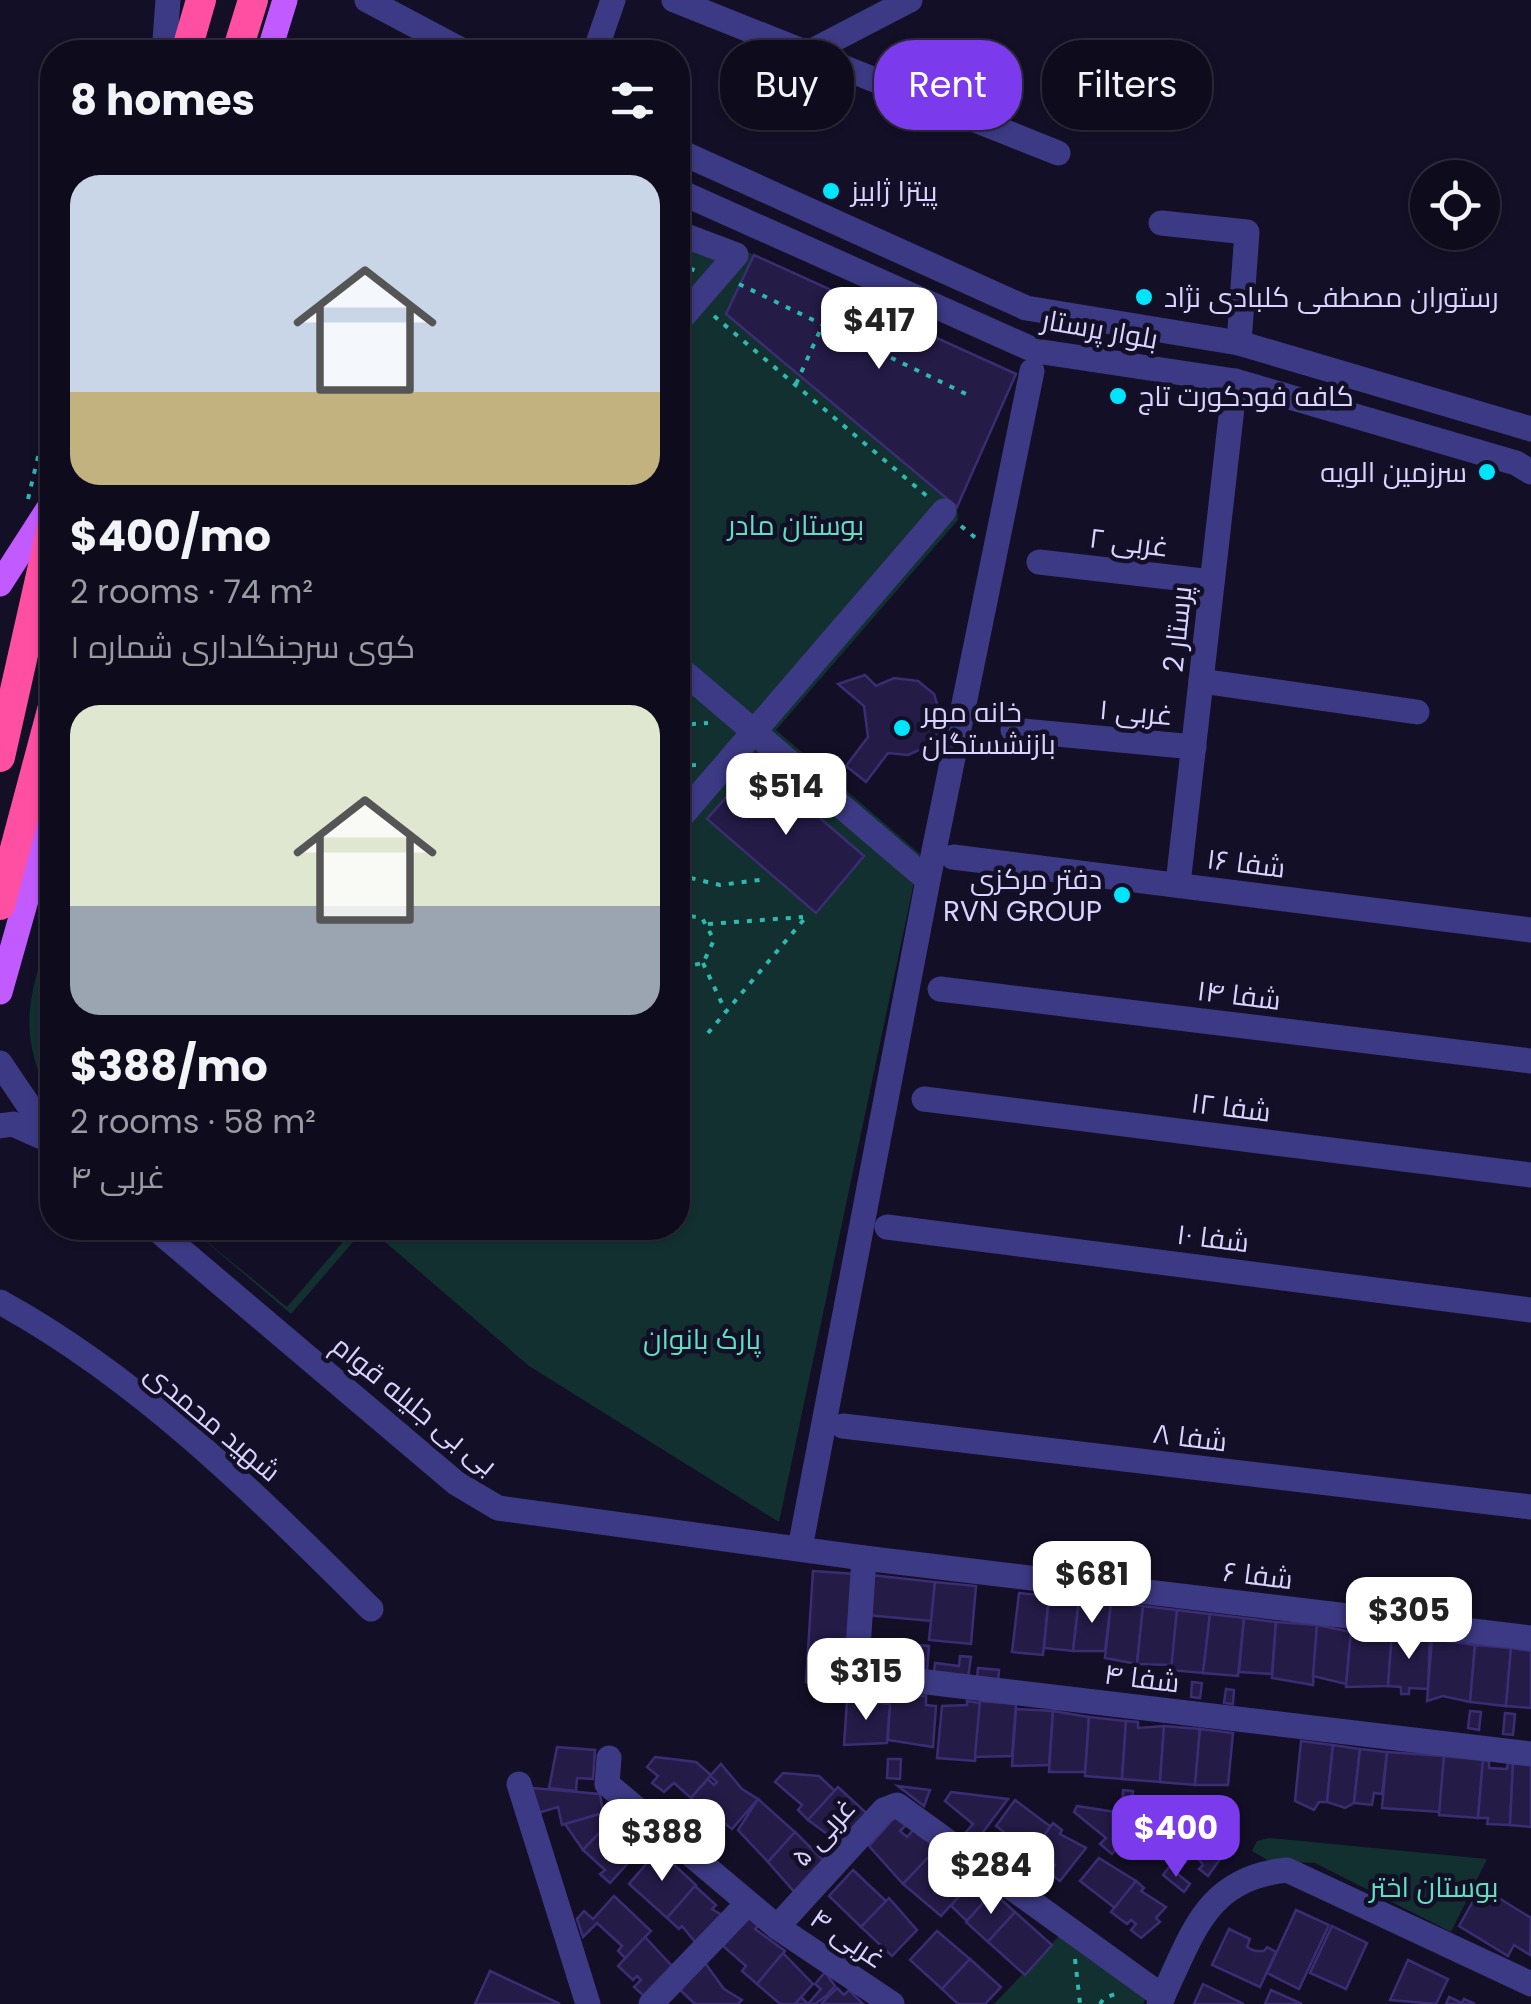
<!DOCTYPE html>
<meta charset="utf-8">
<style>
body{margin:0;font-family:Poppins,Cairo,sans-serif;background:#171425;color:#f1f3f6;height:100vh;display:flex;flex-direction:column;font-size:38px;white-space:nowrap}
*{box-sizing:border-box;margin:0}
p{font-size:32px;color:#9b9ba3}
.icon{flex:none;width:55px;height:55px;fill:none;stroke:currentColor;stroke-width:2;stroke-linecap:round;stroke-linejoin:round}
.map{position:relative;flex:1;overflow:hidden}
.panel{position:absolute;left:40px;top:40px;width:650px;height:1200px;display:flex;flex-direction:column;background:#0e0b1c;border-radius:40px;box-shadow:0 2px 8px #0004,0 0 0 2px #2e2b3b}
.panel>*{flex:none}
.banner{position:absolute;left:720px;top:40px;width:660px;height:90px;display:flex;gap:20px}
.buttons{position:absolute;left:1410px;top:160px;display:grid;gap:20px}
.buttons a{display:grid;place-items:center;width:90px;height:90px;border-radius:50%;background:#0e0b1c;box-shadow:0 2px 8px #0004,0 0 0 2px #2e2b3b;font-size:50px}
.price{position:absolute;translate:-50% -85px;padding:0 22px;border-radius:20px;background:#fff;color:#222;font-size:32px;line-height:65px;filter:drop-shadow(0 2px 5px #0008)}
.price::after{content:'';position:absolute;left:50%;top:60px;width:30px;height:22px;margin-left:-15px;background:inherit;clip-path:polygon(0 0,100% 0,50% 100%)}
.price.current{background:#7c3aed;color:#fff}
ul{padding:0;list-style:none}
li{display:grid;align-content:center;gap:20px;height:530px;padding:0 30px}
li span{display:grid;place-items:center;height:310px;border-radius:30px;color:#555}
li>.icon{margin-inline-start:auto}
span .icon{width:180px;height:180px;fill:#fffc;stroke-width:1}
li b{font-size:42px}
h2{display:flex;justify-content:space-between;align-items:center;height:120px;padding:0 30px;font-size:42px}
.chip{padding:0 35px;border-radius:40px;background:#0e0b1c;box-shadow:0 2px 8px #0004,0 0 0 2px #2e2b3b;font-size:35px;line-height:90px}
.chip.current{background:#7c3aed;color:#fff}
.map>svg:first-child{display:block}
.green{fill:#12302f}
.building{fill:#241b47;stroke:#3b2d73;stroke-width:2.5}
.lines{fill:none;stroke-linecap:round;stroke-linejoin:round}
.path{stroke:#2fb8b0;stroke-width:4;stroke-dasharray:5 8;stroke-linecap:butt}
.minor{stroke:#3d3a85;stroke-width:25}
.major{stroke:#c25bff;stroke-width:25}
.highway{stroke:#ff4fa3;stroke-width:30}
.poi-dot{fill:#00e5ff;stroke:#130f26;stroke-width:4}
.labels{text-anchor:middle;stroke-width:9;stroke-linejoin:round;paint-order:stroke}
.poi-label{font-size:28px;fill:#d9d4ff;stroke:#130f26;text-anchor:start}
.street-label{font-size:28px;fill:#d9d4ff;stroke:#130f26}
.park-label{font-size:28px;fill:#5fe0c0;stroke:#130f26}
</style>
<div class="map">
<svg width="1531" height="2004" viewBox="0 0 1531 2004">
<rect width="100%" height="100%" fill="#130f26"/>
<g class="green">
<path d="M 678,219 L 754,255 L 726,314 L 957,507 L 958,520 L 776,730 L 920,854 L 779,1522 L 529,1366 L 369,1228 L 678,1228 Z"/>
<path d="M 52,918 L 52,1104 C 14,1025 31,998 52,918 Z"/>
<path d="M 190,1228 L 287,1307 L 355,1228 L 365,1228 L 291,1314 Z"/>
<path d="M 1269,1838 L 1487,1859 L 1451,1932 L 1315,1863 L 1269,1861 L 1252,1851 L 1257,1841 Z"/>
<path d="M 1060,1935 L 1148,1994 L 1143,2004 L 994,2004 Z"/>
</g>
<g class="building">
<path d="M 754,255 L 1016,374 L 957,507 L 726,314 Z"/>
<path d="M 49,297 L 52,298 L 52,319 L 45,318 Z"/>
<path d="M 865,675 L 876,686 L 894,678 L 918,681 L 934,694 L 941,717 L 938,732 L 926,747 L 908,755 L 888,753 L 866,782 L 846,766 L 868,737 L 864,706 L 838,684 Z"/>
<path d="M 756,763 L 864,856 L 816,913 L 707,819 Z"/>
<path d="M 813,1571 L 856,1574 L 849,1675 L 831,1674 L 831,1684 L 806,1682 Z"/>
<path d="M 871,1575 L 935,1582 L 931,1621 L 867,1615 Z"/>
<path d="M 935,1582 L 976,1586 L 971,1644 L 929,1640 Z"/>
<path d="M 1019,1593 L 1049,1596 L 1043,1655 L 1012,1652 Z"/>
<path d="M 1049,1596 L 1079,1600 L 1073,1651 L 1044,1648 Z"/>
<path d="M 1079,1600 L 1111,1603 L 1105,1651 L 1073,1651 Z"/>
<path d="M 1111,1603 L 1143,1606 L 1137,1664 L 1105,1658 Z"/>
<path d="M 1143,1606 L 1177,1610 L 1172,1665 L 1137,1664 Z"/>
<path d="M 1177,1610 L 1210,1614 L 1203,1673 L 1171,1670 Z"/>
<path d="M 1210,1614 L 1244,1618 L 1238,1676 L 1203,1673 Z"/>
<path d="M 1244,1618 L 1276,1622 L 1272,1674 L 1239,1672 Z"/>
<path d="M 1276,1622 L 1317,1625 L 1313,1685 L 1272,1678 Z"/>
<path d="M 1317,1625 L 1351,1632 L 1346,1684 L 1313,1676 Z"/>
<path d="M 1351,1631 L 1392,1635 L 1388,1686 L 1346,1687 Z"/>
<path d="M 1392,1632 L 1430,1635 L 1428,1689 L 1409,1688 L 1409,1694 L 1401,1694 L 1401,1687 L 1388,1686 Z"/>
<path d="M 1432,1639 L 1475,1645 L 1470,1702 L 1443,1696 L 1427,1701 Z"/>
<path d="M 917,1645 L 929,1646 L 927,1672 L 914,1671 Z"/>
<path d="M 1475,1645 L 1511,1648 L 1506,1706 L 1470,1702 Z"/>
<path d="M 1511,1648 L 1531,1651 L 1531,1708 L 1506,1706 Z"/>
<path d="M 960,1656 L 971,1657 L 968,1678 L 934,1673 L 935,1663 L 959,1666 Z"/>
<path d="M 978,1668 L 999,1670 L 998,1682 L 977,1680 Z"/>
<path d="M 1192,1682 L 1202,1683 L 1200,1698 L 1191,1697 Z"/>
<path d="M 1226,1689 L 1234,1690 L 1233,1704 L 1224,1703 Z"/>
<path d="M 907,1695 L 926,1696 L 926,1705 L 936,1706 L 933,1747 L 888,1740 L 890,1701 L 907,1702 Z"/>
<path d="M 847,1700 L 890,1704 L 887,1743 L 844,1745 Z"/>
<path d="M 967,1701 L 980,1703 L 975,1761 L 937,1758 L 942,1706 L 967,1705 Z"/>
<path d="M 980,1701 L 1016,1704 L 1012,1756 L 975,1757 Z"/>
<path d="M 1016,1709 L 1053,1711 L 1049,1765 L 1012,1766 Z"/>
<path d="M 1053,1711 L 1089,1717 L 1085,1772 L 1049,1772 Z"/>
<path d="M 1470,1711 L 1481,1712 L 1479,1730 L 1468,1728 Z"/>
<path d="M 1505,1713 L 1515,1714 L 1513,1735 L 1503,1734 Z"/>
<path d="M 1089,1717 L 1126,1721 L 1122,1779 L 1085,1776 Z"/>
<path d="M 1126,1721 L 1138,1722 L 1138,1728 L 1164,1726 L 1160,1782 L 1122,1779 Z"/>
<path d="M 1164,1726 L 1200,1729 L 1195,1785 L 1160,1782 Z"/>
<path d="M 1200,1729 L 1233,1733 L 1228,1785 L 1195,1785 Z"/>
<path d="M 1301,1741 L 1333,1745 L 1327,1802 L 1319,1802 L 1314,1810 L 1295,1801 Z"/>
<path d="M 1333,1745 L 1360,1749 L 1354,1803 L 1345,1808 L 1327,1802 Z"/>
<path d="M 557,1747 L 595,1750 L 593,1779 L 577,1778 L 576,1791 L 549,1788 Z"/>
<path d="M 1360,1749 L 1387,1752 L 1382,1794 L 1374,1793 L 1372,1805 L 1354,1803 Z"/>
<path d="M 1387,1752 L 1444,1756 L 1440,1812 L 1382,1808 Z"/>
<path d="M 1444,1756 L 1483,1760 L 1478,1818 L 1439,1815 Z"/>
<path d="M 655,1757 L 696,1762 L 711,1775 L 691,1798 L 674,1783 L 664,1792 L 652,1783 L 658,1776 L 647,1767 Z"/>
<path d="M 888,1759 L 901,1759 L 900,1779 L 887,1778 Z"/>
<path d="M 1483,1760 L 1489,1761 L 1489,1768 L 1507,1769 L 1508,1763 L 1513,1763 L 1510,1825 L 1487,1824 L 1488,1818 L 1478,1818 Z"/>
<path d="M 1513,1763 L 1531,1765 L 1531,1827 L 1510,1825 Z"/>
<path d="M 721,1764 L 742,1789 L 758,1799 L 732,1829 L 691,1798 L 708,1779 L 714,1785 L 717,1782 L 710,1776 Z"/>
<path d="M 783,1773 L 819,1776 L 835,1791 L 808,1820 L 798,1810 L 802,1805 L 775,1782 Z"/>
<path d="M 898,1786 L 930,1790 L 924,1806 Z"/>
<path d="M 838,1787 L 874,1820 L 848,1849 L 808,1820 Z"/>
<path d="M 532,1788 L 600,1794 L 603,1813 L 562,1825 L 558,1807 L 538,1813 Z"/>
<path d="M 1123,1790 L 1133,1791 L 1131,1809 L 1122,1808 Z"/>
<path d="M 951,1792 L 1008,1799 L 977,1840 L 966,1832 L 973,1824 L 945,1801 Z"/>
<path d="M 758,1799 L 795,1832 L 768,1862 L 738,1830 Z"/>
<path d="M 1015,1800 L 1051,1827 L 1031,1853 L 996,1826 Z"/>
<path d="M 1203,1801 L 1215,1802 L 1215,1817 L 1202,1817 Z"/>
<path d="M 1077,1806 L 1141,1816 L 1112,1854 L 1100,1844 L 1106,1838 L 1074,1812 Z"/>
<path d="M 603,1813 L 609,1823 L 583,1850 L 565,1824 Z"/>
<path d="M 896,1816 L 906,1825 L 900,1831 L 907,1837 L 915,1828 L 937,1848 L 903,1884 L 869,1846 Z"/>
<path d="M 1150,1818 L 1198,1823 L 1178,1849 L 1163,1836 L 1152,1850 L 1135,1836 Z"/>
<path d="M 1053,1823 L 1062,1830 L 1060,1834 L 1086,1848 L 1060,1881 L 1049,1873 L 1055,1865 L 1031,1853 Z"/>
<path d="M 1198,1823 L 1223,1837 L 1232,1832 L 1237,1836 L 1208,1876 L 1199,1869 L 1203,1865 L 1198,1858 L 1181,1845 Z"/>
<path d="M 607,1825 L 637,1853 L 610,1883 L 600,1874 L 605,1870 L 583,1850 Z"/>
<path d="M 795,1832 L 827,1864 L 798,1896 L 768,1862 Z"/>
<path d="M 937,1848 L 977,1876 L 941,1916 L 903,1884 Z"/>
<path d="M 658,1850 L 696,1885 L 667,1918 L 629,1884 Z"/>
<path d="M 1099,1858 L 1136,1881 L 1115,1908 L 1080,1881 Z"/>
<path d="M 1169,1867 L 1190,1884 L 1184,1892 L 1163,1875 Z"/>
<path d="M 853,1870 L 886,1901 L 861,1927 L 829,1896 Z"/>
<path d="M 977,1876 L 992,1893 L 967,1921 L 951,1906 Z"/>
<path d="M 1136,1881 L 1144,1888 L 1141,1891 L 1166,1907 L 1156,1918 L 1160,1922 L 1141,1938 L 1131,1930 L 1136,1924 L 1131,1920 L 1127,1924 L 1111,1912 Z"/>
<path d="M 695,1886 L 716,1905 L 712,1909 L 728,1919 L 695,1942 L 682,1926 L 679,1929 L 667,1918 Z"/>
<path d="M 1481,1887 L 1531,1918 L 1530,1955 L 1514,1945 L 1508,1956 L 1459,1926 Z"/>
<path d="M 993,1892 L 1015,1912 L 988,1942 L 966,1922 Z"/>
<path d="M 614,1896 L 651,1931 L 625,1958 L 618,1951 L 622,1946 L 597,1923 L 583,1937 L 577,1919 L 584,1911 L 593,1919 Z"/>
<path d="M 889,1898 L 917,1930 L 892,1956 L 861,1927 Z"/>
<path d="M 1296,1910 L 1329,1925 L 1299,1989 L 1267,1973 Z"/>
<path d="M 1015,1912 L 1052,1945 L 1025,1975 L 988,1942 Z"/>
<path d="M 749,1916 L 759,1925 L 755,1929 L 785,1951 L 757,1984 L 742,1971 L 746,1966 L 723,1946 Z"/>
<path d="M 1332,1926 L 1367,1943 L 1346,1989 L 1310,1973 Z"/>
<path d="M 1229,1929 L 1250,1939 L 1247,1947 L 1255,1951 L 1264,1951 L 1267,1947 L 1276,1952 L 1260,1987 L 1212,1965 Z"/>
<path d="M 937,1931 L 970,1959 L 942,1989 L 910,1960 Z"/>
<path d="M 645,1937 L 672,1966 L 645,1997 L 634,1987 L 641,1980 L 637,1976 L 633,1980 L 618,1966 Z"/>
<path d="M 783,1953 L 813,1984 L 795,2004 L 780,2004 L 757,1984 Z"/>
<path d="M 970,1959 L 1001,1987 L 985,2004 L 958,2004 L 942,1989 Z"/>
<path d="M 1408,1960 L 1448,1979 L 1436,2004 L 1390,2000 Z"/>
<path d="M 705,1963 L 724,1989 L 742,2000 L 738,2004 L 695,2004 L 680,1990 Z"/>
<path d="M 490,1971 L 560,2004 L 475,2004 Z"/>
<path d="M 825,1972 L 835,1986 L 826,1996 L 815,2004 L 795,2004 L 801,1997 L 808,2004 L 821,1989 L 815,1984 Z"/>
<path d="M 1203,1984 L 1244,2004 L 1194,2004 Z"/>
<path d="M 837,1988 L 844,1995 L 849,1990 L 863,2004 L 821,2004 Z"/>
<path d="M 1271,1990 L 1302,2004 L 1265,2004 Z"/>
<path d="M 1449,1997 L 1462,2003 L 1464,1999 L 1475,2004 L 1446,2004 Z"/>
</g>
<g class="lines">
<g class="path">
<path d="M 678,263 L 696,271"/>
<path d="M 739,284 L 966,394"/>
<path d="M 714,316 L 928,497"/>
<path d="M 796,384 L 823,324"/>
<path d="M 28,499 L 52,398"/>
<path d="M 961,526 L 977,539"/>
<path d="M 678,725 L 708,723"/>
<path d="M 678,766 L 698,765"/>
<path d="M 678,875 L 720,885 L 767,879"/>
<path d="M 678,914 L 702,918 L 714,940 L 703,963 L 678,968"/>
<path d="M 708,924 L 803,917"/>
<path d="M 703,963 L 726,1012"/>
<path d="M 708,1033 L 806,917"/>
<path d="M 1075,1959 L 1080,2004"/>
<path d="M 1100,2004 L 1104,1998 L 1121,1992"/>
</g>
<g class="minor">
<path d="M 168,0 L 165,40 L 169,52"/>
<path d="M 367,0 L 465,52"/>
<path d="M 674,0 L 1058,153"/>
<path d="M 302,52 L 346,52"/>
<path d="M 595,52 L 613,0"/>
<path d="M 808,53 L 910,0"/>
<path d="M 678,151 L 1026,308 L 1239,343 L 1531,429"/>
<path d="M 678,191 L 1036,351 L 1235,381 L 1516,463 L 1531,472"/>
<path d="M 1161,223 L 1247,232 L 1239,343"/>
<path d="M 678,233 L 736,255 L 678,322"/>
<path d="M 1039,562 L 1212,582"/>
<path d="M 678,667 L 928,880"/>
<path d="M 1201,681 L 1417,712"/>
<path d="M 1013,730 L 1194,747"/>
<path d="M 678,820 L 944,511"/>
<path d="M 953,857 L 1531,930"/>
<path d="M 1178,884 L 1235,381"/>
<path d="M 940,989 L 1531,1061"/>
<path d="M 0,1063 L 52,1140"/>
<path d="M 924,1099 L 1531,1175"/>
<path d="M 0,1126 L 13,1124 L 51,1141"/>
<path d="M 887,1227 L 1531,1310"/>
<path d="M 155,1228 L 456,1483 L 498,1508 L 864,1558 L 1531,1638"/>
<path d="M 0,1302 C 142,1380 257,1496 371,1609"/>
<path d="M 843,1426 L 1531,1507"/>
<path d="M 800,1548 L 928,880 L 1032,371"/>
<path d="M 864,1558 L 857,1663 L 860,1673 L 868,1675 L 1531,1754"/>
<path d="M 609,1758 L 607,1784 L 777,1927 L 892,2004"/>
<path d="M 519,1784 L 588,2004"/>
<path d="M 777,1927 L 884,1810 L 897,1805 L 1163,1997"/>
<path d="M 651,2004 L 748,1903"/>
<path d="M 1159,2004 C 1192,1938 1203,1878 1287,1870 L 1531,1984"/>
</g>
<g class="major">
<path d="M 269,52 L 285,0"/>
<path d="M 0,584 L 52,503"/>
<path d="M 0,992 L 52,808"/>
</g>
<g class="highway">
<path d="M 186,52 L 201,0"/>
<path d="M 237,52 L 253,0"/>
<path d="M 0,757 L 52,526"/>
<path d="M 0,905 L 52,710"/>
</g>
</g>
<g class="poi-dot">
<circle cx="831" cy="191" r="10"/>
<circle cx="1144" cy="297" r="10"/>
<circle cx="1118" cy="396" r="10"/>
<circle cx="1487" cy="472" r="10"/>
<circle cx="902" cy="728" r="10"/>
<circle cx="1122" cy="895" r="10"/>
</g>
<g class="labels">
<g class="poi-label">
<text x="851" y="201">پیتزا ژابیز</text>
<text x="1164" y="307">رستوران مصطفی کلبادی نژاد</text>
<text x="1138" y="406">کافه فودکورت تاج</text>
<text x="1467" y="482" text-anchor="end">سرزمین الویه</text>
<text x="922" y="722">خانه مهر<tspan x="922" dy="32">بازنشستگان</tspan></text>
<text x="1102" y="889" text-anchor="end">دفتر مرکزی<tspan x="1102" dy="32">RVN GROUP</tspan></text>
</g>
<g class="street-label">
<text transform="translate(1100 329) rotate(10)" y="10">بلوار پرستار</text>
<text transform="translate(1129 542) rotate(7)" y="10">۲ غربی</text>
<text transform="translate(1177 629) rotate(-84)" y="10">پرستار 2</text>
<text transform="translate(1136 712) rotate(5)" y="10">۱ غربی</text>
<text transform="translate(1246 863) rotate(7)" y="10">شفا ۱۶</text>
<text transform="translate(1239 995) rotate(7)" y="10">شفا ۱۴</text>
<text transform="translate(1231 1107) rotate(7)" y="10">شفا ۱۲</text>
<text transform="translate(1213 1238) rotate(7)" y="10">شفا ۱۰</text>
<text transform="translate(415 1405) rotate(39)" y="10">بی بی جلیله قوام</text>
<text transform="translate(213 1422) rotate(40)" y="10">شهید محمدی</text>
<text transform="translate(1190 1437) rotate(7)" y="10">شفا ۸</text>
<text transform="translate(1258 1575) rotate(7)" y="10">شفا ۶</text>
<text transform="translate(1142 1678) rotate(7)" y="10">شفا ۴</text>
<text transform="translate(823 1832) rotate(-48)" y="10">غربی ۵</text>
<text transform="translate(848 1938) rotate(34)" y="10">غربی ۴</text>
</g>
<g class="park-label">
<text x="796" y="535">بوستان مادر</text>
<text x="702" y="1349">پارک بانوان</text>
<text x="1434" y="1897">بوستان اختر</text>
</g>
</g>
</svg>
<div class="buttons">
<a><svg class="icon" aria-label="locate" viewBox="0 0 24 24"><circle cx="12" cy="12" r="6"/><path d="M12 2v4M12 18v4M2 12h4M18 12h4"/></svg></a>
</div>
<b class="price" style="left:879px;top:372px">$417</b>
<b class="price" style="left:786px;top:838px">$514</b>
<b class="price" style="left:1092px;top:1626px">$681</b>
<b class="price" style="left:1409px;top:1662px">$305</b>
<b class="price" style="left:866px;top:1723px">$315</b>
<b class="price current" style="left:1176px;top:1880px">$400</b>
<b class="price" style="left:662px;top:1884px">$388</b>
<b class="price" style="left:991px;top:1917px">$284</b>
<div class="banner">
<a class="chip">Buy</a>
<a class="chip current">Rent</a>
<a class="chip">Filters</a>
</div>
<section class="panel">
<h2>8 homes<svg class="icon" aria-label="filters" viewBox="0 0 24 24"><path d="M4 7h16M4 17h16"/><circle cx="9" cy="7" r="2"/><circle cx="15" cy="17" r="2"/></svg></h2>
<ul>
<li><span style="background:linear-gradient(#c9d6e8 70%,#c2b280 0)"><svg class="icon" aria-label="home" viewBox="0 0 24 24"><path d="M3 11l9-7 9 7M6 9v11h12V9"/></svg></span><div><b>$400/mo</b><p>2 rooms · 74 m²</p><p>کوی سرجنگلداری شماره ۱</p></div></li>
<li><span style="background:linear-gradient(#dfe7d0 65%,#9aa5b1 0)"><svg class="icon" aria-label="home" viewBox="0 0 24 24"><path d="M3 11l9-7 9 7M6 9v11h12V9"/></svg></span><div><b>$388/mo</b><p>2 rooms · 58 m²</p><p>غربی ۴</p></div></li>
</ul>
</section>
</div>
